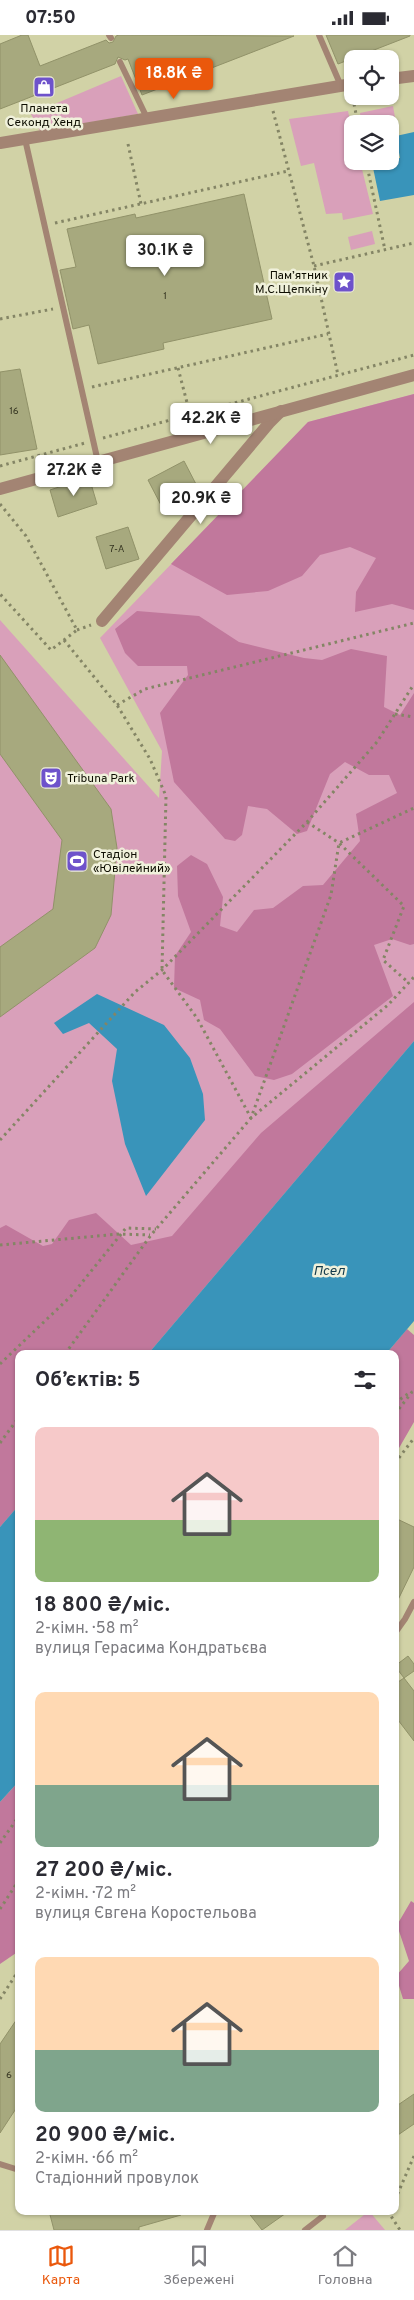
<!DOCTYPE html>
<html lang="uk">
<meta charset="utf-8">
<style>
body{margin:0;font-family:Overpass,sans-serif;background:#f7f7f7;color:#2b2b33;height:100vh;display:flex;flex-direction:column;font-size:19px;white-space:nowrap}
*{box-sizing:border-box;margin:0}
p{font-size:16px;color:#7c7c81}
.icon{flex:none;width:28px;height:28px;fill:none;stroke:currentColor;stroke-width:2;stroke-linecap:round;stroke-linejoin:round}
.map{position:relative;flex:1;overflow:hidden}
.details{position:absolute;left:15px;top:1315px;width:384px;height:865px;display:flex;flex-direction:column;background:#fff;border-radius:10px;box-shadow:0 1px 4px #0004}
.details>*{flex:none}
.fabs{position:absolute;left:344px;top:15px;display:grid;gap:10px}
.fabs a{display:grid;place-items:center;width:55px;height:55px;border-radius:10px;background:#fff;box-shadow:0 1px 4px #0004;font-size:25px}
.price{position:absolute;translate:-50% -42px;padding:0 11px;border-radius:5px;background:#fff;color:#222;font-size:16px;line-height:32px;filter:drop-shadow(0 1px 2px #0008)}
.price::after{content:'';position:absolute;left:50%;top:30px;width:15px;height:11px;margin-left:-8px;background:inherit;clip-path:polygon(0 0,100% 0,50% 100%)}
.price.current{background:#ea580c;color:#fff}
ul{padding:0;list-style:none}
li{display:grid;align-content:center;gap:10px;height:265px;padding:0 20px}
li span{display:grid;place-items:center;height:155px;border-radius:10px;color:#555}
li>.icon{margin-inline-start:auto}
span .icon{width:90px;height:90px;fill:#fffc;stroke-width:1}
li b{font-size:21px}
h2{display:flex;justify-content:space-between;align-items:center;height:60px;padding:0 20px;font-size:21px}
.status{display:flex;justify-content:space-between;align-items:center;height:35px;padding:0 25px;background:#fff;direction:ltr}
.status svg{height:14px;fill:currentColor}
.tab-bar{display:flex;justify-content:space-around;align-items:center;height:70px;border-top:1px solid #e1e1e2;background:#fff;font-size:14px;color:#7c7c81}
.tab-bar a{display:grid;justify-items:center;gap:2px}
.tab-bar .current{color:#ea580c}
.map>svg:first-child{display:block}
.green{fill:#d9a0ba}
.forest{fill:#c1789c}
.water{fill:#3994ba}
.building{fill:#a7a97e;stroke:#919269}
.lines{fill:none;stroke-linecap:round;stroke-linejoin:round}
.path{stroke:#848565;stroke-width:3;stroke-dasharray:2.5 4;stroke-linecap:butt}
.service{stroke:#a38473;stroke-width:6}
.minor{stroke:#a38473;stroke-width:12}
.tertiary{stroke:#a38473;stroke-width:12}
.labels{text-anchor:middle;stroke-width:5;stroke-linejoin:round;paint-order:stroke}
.number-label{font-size:10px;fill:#343420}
.poi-label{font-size:12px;fill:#0d0d01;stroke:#f0f1db;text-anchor:start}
.water-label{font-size:14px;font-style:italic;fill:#133a4b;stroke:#f0f1db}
</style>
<div class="status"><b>07:50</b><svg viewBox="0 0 49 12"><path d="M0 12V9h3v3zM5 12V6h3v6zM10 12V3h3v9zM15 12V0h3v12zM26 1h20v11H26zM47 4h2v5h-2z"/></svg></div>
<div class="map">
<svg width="414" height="2195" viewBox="0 0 414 2195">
<rect width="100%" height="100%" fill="#d1d2a6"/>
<g class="green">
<path d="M 121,41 L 138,79 L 40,96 L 31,79 Z"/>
<path d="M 393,71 L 396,88 L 362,89 L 360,78 Z"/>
<path d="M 348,76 L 352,95 L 352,126 L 360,126 L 373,179 L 343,185 L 342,178 L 326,179 L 314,128 L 301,131 L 289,84 Z"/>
<path d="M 372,196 L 375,209 L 351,215 L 348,202 Z"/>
<path d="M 414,359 L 414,1006 L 148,1319 L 19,1319 L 19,1470 L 0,1492 L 0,585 L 159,763 L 162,716 L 100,603 L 308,387 Z"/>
<path d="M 369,2176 L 385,2195 L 345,2195 Z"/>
</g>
<g class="forest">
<path d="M 414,359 L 414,575 L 392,569 L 355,577 L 356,557 L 376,523 L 350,512 L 320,520 L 302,541 L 268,556 L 227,560 L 171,529 L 308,387 Z"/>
<path d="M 137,576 L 199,581 L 239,607 L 304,623 L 322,625 L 351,614 L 387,621 L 384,672 L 400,680 L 414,658 L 414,909 L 410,910 L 392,904 L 374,910 L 393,961 L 292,1039 L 274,1045 L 255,1041 L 220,994 L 204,985 L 200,965 L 174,953 L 175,921 L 191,897 L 178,861 L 177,831 L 191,820 L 207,829 L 223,862 L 220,891 L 237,897 L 254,875 L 273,873 L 303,851 L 323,850 L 360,806 L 356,779 L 397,758 L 389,740 L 369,740 L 345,727 L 330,739 L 307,796 L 297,799 L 267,774 L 248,771 L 242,800 L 235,806 L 225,804 L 174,747 L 160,678 L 188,640 L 187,631 L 138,631 L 125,618 L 115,594 Z"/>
<path d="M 414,967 L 414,1006 L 148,1319 L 19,1319 L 19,1470 L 0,1492 L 0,1193 L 6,1190 L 43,1211 L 52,1209 L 69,1185 L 96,1178 L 131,1210 L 172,1201 L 261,1098 Z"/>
<path d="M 407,1294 L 414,1300 L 414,1387 L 395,1420 L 395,1319 L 386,1319 Z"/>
<path d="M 19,1746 L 19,1916 L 0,1929 L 0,1767 Z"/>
<path d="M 411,1866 L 414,1868 L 414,1964 L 403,1964 L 396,1941 L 409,1926 L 397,1890 Z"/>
</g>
<g class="water">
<path d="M 414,97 L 414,160 L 380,166 L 372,128 L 400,123 L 396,101 Z"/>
<path d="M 97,959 L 164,990 L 190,1023 L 203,1059 L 205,1085 L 146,1161 L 125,1109 L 112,1046 L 117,1014 L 89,988 L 63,999 L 54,988 Z"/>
<path d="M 414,1006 L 414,1286 L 386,1319 L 148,1319 Z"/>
<path d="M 19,1470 L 19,1746 L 0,1767 L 0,1492 Z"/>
</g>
<g class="building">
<path d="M 22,0 L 28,0 L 40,31 L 106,5 L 109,8 L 113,7 L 116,1 L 119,0 L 294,1 L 142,60 L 128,24 L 125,25 L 118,22 L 115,29 L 0,74 L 0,9 Z"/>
<path d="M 326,0 L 410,0 L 410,1 L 338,29 Z"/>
<path d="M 244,159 L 272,284 L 163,308 L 164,314 L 98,329 L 89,290 L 73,294 L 60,235 L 76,232 L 67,194 L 135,179 L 136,183 Z"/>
<path d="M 20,334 L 37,414 L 0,420 L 0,337 Z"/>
<path d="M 184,426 L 198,453 L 162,472 L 148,445 Z"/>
<path d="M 89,442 L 97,469 L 58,482 L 50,455 Z"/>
<path d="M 128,492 L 139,524 L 106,534 L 96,502 Z"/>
<path d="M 0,620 L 111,774 L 117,813 L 111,880 L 95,913 L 0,982 L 0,912 L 53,874 L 62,805 L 0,719 Z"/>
<path d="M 395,1483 L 414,1492 L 414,1532 L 395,1571 Z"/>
<path d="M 408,1621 L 414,1629 L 414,1636 L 404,1643 L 414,1656 L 414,1706 L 395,1681 L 395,1649 L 404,1643 L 395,1631 Z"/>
<path d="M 19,1981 L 19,2069 L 0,2098 L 0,2009 Z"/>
<path d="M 414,2059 L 414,2089 L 395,2102 L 395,2072 Z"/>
<path d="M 49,2176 L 180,2176 L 181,2180 L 139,2192 L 139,2195 L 54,2195 Z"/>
<path d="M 247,2176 L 289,2176 L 262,2195 Z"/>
</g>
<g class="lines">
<g class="path">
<path d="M 354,69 L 358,89"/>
<path d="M 273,76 L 314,231 L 338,340"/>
<path d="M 128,109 L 141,169"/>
<path d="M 366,126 L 385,215"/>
<path d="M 55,188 L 288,136"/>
<path d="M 314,231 L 414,208"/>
<path d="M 0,284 L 53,274"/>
<path d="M 178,333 L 190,379"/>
<path d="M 92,352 L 328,299"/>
<path d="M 103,403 L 414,320"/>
<path d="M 0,431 L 85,408"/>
<path d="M 0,469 L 26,501 L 77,595 L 51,615 L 0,559"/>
<path d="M 77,595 L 91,590"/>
<path d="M 64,605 L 117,670 L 150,724 L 166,761 L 162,935 L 197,983 L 251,1083 L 331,860 L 339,808 L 414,773"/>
<path d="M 117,670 L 145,654 L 414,588"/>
<path d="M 395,679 L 414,682"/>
<path d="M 307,787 L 339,808 L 404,871 L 383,925 L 409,948"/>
<path d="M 0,1105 L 135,957 L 162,935 L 307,787 L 377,707 L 414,649"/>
<path d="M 0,1210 L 119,1199 L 150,1200"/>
<path d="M 65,1319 L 151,1200 L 251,1083 L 388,970 L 414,942"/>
<path d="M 0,1329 L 71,1261 L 126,1193 L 156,1194"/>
<path d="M 395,1368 L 409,1358"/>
<path d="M 395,1379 L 412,1357 L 414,1356"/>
<path d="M 0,1408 L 19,1382"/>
<path d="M 395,1428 L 414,1403"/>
<path d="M 0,1808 L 19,1781"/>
<path d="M 0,1874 L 19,1845"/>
<path d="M 0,1964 L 19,1935"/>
<path d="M 395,2165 L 414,2121"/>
<path d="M 390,2176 L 389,2178 L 400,2195"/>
</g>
<g class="service">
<path d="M 109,0 L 111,3"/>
<path d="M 319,0 L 341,51"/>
<path d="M 120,27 L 147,83"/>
<path d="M 25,104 L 98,427"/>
<path d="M 395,1598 L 405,1584 L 414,1567"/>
<path d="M 0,2129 L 19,2135"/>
<path d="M 207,2195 L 215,2176"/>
<path d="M 305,2195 L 323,2181"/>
</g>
<g class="minor">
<path d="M 390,44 L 414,41"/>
<path d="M 0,108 L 352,49"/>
<path d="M 102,586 L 270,387 L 281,376"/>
</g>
<path class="tertiary" d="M 0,454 L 414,340"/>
</g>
<defs>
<g id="shop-square" transform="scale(1.125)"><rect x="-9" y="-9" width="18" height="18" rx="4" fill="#6e52cb" stroke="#f0f1db"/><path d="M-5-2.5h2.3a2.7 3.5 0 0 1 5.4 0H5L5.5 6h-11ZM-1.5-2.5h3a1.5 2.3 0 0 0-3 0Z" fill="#fff"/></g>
<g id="sight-square" transform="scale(1.125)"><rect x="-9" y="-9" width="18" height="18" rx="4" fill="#6e52cb" stroke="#f0f1db"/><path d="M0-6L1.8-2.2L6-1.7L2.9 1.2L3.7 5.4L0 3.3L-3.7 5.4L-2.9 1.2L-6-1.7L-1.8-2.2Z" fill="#fff"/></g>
<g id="theatre-square" transform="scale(1.125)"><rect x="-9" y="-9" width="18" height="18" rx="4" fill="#6e52cb" stroke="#f0f1db"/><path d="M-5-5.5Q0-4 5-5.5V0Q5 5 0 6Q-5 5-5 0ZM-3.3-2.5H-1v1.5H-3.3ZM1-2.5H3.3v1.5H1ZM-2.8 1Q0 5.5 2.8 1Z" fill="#fff"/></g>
<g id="stadium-square" transform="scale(1.125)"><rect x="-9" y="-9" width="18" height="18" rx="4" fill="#6e52cb" stroke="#f0f1db"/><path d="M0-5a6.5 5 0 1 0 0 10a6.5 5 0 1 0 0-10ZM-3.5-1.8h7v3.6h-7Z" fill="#fff"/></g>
</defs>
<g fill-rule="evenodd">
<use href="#shop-square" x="44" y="52"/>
<use href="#sight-square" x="344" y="247"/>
<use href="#theatre-square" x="51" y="743"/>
<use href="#stadium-square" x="77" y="826"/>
</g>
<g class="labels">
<g class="number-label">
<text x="165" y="264">1</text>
<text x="14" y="379">16</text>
<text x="117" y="517">7-А</text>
<text x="9" y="2043">6</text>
</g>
<g class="poi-label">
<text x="44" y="77" text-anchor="middle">Планета<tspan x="44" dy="14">Секонд Хенд</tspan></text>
<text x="328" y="244" text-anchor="end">Пам’ятник<tspan x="328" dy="14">М.С.Щепкіну</tspan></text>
<text x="67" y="747">Tribuna Park</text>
<text x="93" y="823">Стадіон<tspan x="93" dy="14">«Ювілейний»</tspan></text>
</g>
<g class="water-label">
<text x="329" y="1240">Псел</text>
</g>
</g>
</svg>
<div class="fabs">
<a><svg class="icon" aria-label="locate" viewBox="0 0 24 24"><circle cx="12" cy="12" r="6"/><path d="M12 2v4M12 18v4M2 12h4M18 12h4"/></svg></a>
<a><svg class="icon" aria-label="layers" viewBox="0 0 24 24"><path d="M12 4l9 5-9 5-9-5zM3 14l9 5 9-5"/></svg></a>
</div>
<b class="price current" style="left:174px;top:65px">18.8K ₴</b>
<b class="price" style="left:165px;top:242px">30.1K ₴</b>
<b class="price" style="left:211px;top:410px">42.2K ₴</b>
<b class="price" style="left:74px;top:462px">27.2K ₴</b>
<b class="price" style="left:201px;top:490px">20.9K ₴</b>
<section class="details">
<h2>Об’єктів: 5<svg class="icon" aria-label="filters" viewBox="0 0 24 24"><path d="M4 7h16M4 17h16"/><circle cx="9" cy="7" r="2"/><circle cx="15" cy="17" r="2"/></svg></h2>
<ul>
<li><span style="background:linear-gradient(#f6c9c9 60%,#8fb573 0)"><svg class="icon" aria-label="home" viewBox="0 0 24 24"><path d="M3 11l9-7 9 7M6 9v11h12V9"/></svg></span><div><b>18 800 ₴/міс.</b><p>2-кімн. · 58 m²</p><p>вулиця Герасима Кондратьєва</p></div></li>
<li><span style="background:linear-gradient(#ffd9b3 60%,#7fa58c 0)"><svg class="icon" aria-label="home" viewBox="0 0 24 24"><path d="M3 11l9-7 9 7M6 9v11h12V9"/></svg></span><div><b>27 200 ₴/міс.</b><p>2-кімн. · 72 m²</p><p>вулиця Євгена Коростельова</p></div></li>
<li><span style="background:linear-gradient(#ffd9b3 60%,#7fa58c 0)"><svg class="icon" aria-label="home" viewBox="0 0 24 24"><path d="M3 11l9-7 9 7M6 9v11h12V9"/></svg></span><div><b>20 900 ₴/міс.</b><p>2-кімн. · 66 m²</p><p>Стадіонний провулок</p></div></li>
</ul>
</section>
</div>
<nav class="tab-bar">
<a class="current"><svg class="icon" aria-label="map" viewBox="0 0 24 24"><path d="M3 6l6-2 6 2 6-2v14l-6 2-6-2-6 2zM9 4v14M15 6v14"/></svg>Карта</a>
<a><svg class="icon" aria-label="saved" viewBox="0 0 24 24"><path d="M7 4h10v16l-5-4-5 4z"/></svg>Збережені</a>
<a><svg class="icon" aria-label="home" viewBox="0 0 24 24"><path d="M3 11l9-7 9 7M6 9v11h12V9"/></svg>Головна</a>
</nav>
